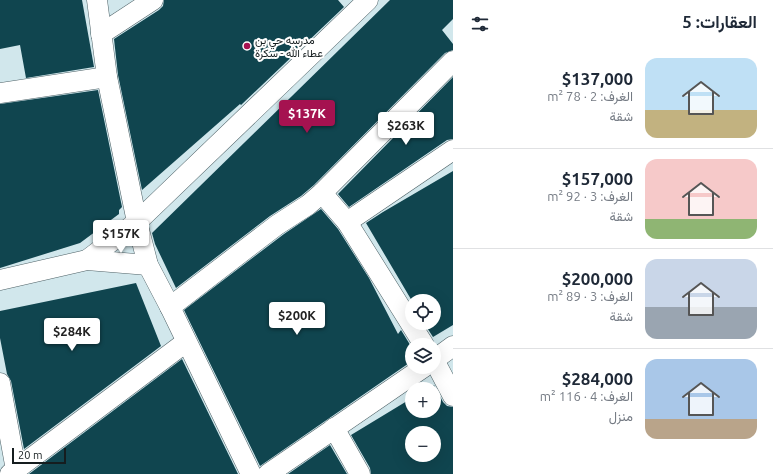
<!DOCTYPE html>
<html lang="ar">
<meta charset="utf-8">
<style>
body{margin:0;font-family:Ubuntu,Vazirmatn,sans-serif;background:#f2f2f3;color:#1f2937;direction:rtl;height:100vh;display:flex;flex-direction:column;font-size:15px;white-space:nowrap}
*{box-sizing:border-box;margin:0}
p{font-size:13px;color:#747a83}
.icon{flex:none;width:22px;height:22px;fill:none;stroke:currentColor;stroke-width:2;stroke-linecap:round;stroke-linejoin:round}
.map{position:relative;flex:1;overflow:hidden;direction:ltr}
.side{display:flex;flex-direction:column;background:#fff;width:320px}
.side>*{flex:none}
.fabs{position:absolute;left:405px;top:294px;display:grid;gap:8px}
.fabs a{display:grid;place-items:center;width:36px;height:36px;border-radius:50%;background:#fff;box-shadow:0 4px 16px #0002;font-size:20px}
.scale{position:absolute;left:12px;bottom:10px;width:54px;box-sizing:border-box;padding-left:4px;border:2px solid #151d1f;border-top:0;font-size:11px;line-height:14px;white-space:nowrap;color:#151d1f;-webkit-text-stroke:3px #fff;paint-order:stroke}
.price{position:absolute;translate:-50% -34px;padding:0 9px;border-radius:4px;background:#fff;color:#222;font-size:13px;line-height:26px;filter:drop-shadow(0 1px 2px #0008)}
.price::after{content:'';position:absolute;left:50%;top:24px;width:12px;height:9px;margin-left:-6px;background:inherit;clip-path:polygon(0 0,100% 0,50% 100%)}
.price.current{background:#a51250;color:#fff}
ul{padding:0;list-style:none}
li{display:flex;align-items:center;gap:12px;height:100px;padding:0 16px}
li+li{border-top:1px solid #e0e1e3}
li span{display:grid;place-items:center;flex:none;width:112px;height:80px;border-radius:12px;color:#555}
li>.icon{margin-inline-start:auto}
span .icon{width:48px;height:48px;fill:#fffc;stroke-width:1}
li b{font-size:17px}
h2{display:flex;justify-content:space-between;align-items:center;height:48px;padding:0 16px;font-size:17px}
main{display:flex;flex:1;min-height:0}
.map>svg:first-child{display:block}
.building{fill:#10454f;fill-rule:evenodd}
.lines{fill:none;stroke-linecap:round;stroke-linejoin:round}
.minor-casing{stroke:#4f6267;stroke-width:21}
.minor{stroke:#fff;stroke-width:20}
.poi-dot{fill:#a51250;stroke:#fff;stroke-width:1.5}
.labels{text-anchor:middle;stroke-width:4;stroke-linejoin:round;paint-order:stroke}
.poi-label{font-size:11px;fill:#151d1f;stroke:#fff;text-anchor:start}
</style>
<main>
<section class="side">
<h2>العقارات: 5<svg class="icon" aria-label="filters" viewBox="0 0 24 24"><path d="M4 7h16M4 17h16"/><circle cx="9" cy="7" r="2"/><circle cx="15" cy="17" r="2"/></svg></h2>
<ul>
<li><span style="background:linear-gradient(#bfe0f5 65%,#c2b280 0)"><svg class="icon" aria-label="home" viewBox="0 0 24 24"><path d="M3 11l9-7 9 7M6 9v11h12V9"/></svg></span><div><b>$137,000</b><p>الغرف: 2 · 78 m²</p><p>شقة</p></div></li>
<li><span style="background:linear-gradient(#f6c9c9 75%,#8fb573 0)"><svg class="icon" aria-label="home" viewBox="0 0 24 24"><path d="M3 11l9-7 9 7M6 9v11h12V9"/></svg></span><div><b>$157,000</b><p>الغرف: 3 · 92 m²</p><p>شقة</p></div></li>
<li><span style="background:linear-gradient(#c9d6e8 60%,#9aa5b1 0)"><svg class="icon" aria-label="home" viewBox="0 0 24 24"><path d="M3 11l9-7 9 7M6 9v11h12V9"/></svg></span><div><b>$200,000</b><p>الغرف: 3 · 89 m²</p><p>شقة</p></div></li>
<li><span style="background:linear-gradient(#a9c7e8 75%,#b9a48a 0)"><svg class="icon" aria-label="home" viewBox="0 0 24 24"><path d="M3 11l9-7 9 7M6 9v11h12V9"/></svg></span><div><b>$284,000</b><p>الغرف: 4 · 116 m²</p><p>منزل</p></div></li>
</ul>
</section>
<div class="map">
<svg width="453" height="474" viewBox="0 0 453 474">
<rect width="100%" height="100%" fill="#d1e7ec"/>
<g class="building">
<path d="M 0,0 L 82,0 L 94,67 L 26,78 L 20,45 L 0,49 Z"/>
<path d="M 164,0 L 338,0 L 344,7 L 241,105 L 240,104 L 142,190 L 118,75 L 114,39 L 159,10 L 163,6 Z"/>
<path d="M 390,0 L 453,0 L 453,19 L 442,30 L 453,44 L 453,50 L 445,53 L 314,185 L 301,196 L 270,216 L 176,288 L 155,244 L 152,233 Z"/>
<path d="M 453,77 L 453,139 L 447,140 L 349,207 L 338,194 Z"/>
<path d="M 98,90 L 122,207 L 119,210 L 119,214 L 80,243 L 0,268 L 0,104 Z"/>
<path d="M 453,171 L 453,325 L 433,337 L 424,323 L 434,323 L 434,301 L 412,301 L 366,223 L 383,212 Z"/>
<path d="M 321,209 L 338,229 L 369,278 L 398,334 L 401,330 L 412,348 L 412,361 L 260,466 L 184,310 L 284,234 Z"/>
<path d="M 136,283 L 161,346 L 24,449 L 11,381 L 7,374 L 0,338 L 0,311 Z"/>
<path d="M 182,359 L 238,474 L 29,474 Z"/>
<path d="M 434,385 L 443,402 L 447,406 L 453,407 L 453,474 L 371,474 L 370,468 L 351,435 L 412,398 L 412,411 L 434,411 L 434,389 L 427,389 ZM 412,433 L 434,433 L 434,455 L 412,455 Z"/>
<path d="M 330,445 L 347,474 L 288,474 Z"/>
</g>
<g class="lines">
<g class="minor-casing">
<g id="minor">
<path d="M 97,0 L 107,77 L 137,222 L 148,265 L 170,307 L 251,474"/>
<path d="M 101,34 L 153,0"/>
<path d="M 0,93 L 107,77"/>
<path d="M 322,193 L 347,222 L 424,345"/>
<path d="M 347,222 L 453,150"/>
<path d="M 87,260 L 137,222 L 368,0"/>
<path d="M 0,280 L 87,260 L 148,265"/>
<path d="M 170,307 L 277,225 L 308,205 L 322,193 L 453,61"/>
<path d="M 434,360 L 453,396"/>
<path d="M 434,360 L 453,346"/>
<path d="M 0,383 L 16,470"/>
<path d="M 334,428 L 360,474"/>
<path d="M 10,474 L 186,342"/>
<path d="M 268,474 L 424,367"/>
</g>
</g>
<use href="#minor" class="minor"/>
</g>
<circle class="poi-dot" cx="247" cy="46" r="4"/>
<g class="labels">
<g class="poi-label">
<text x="255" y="44">مدرسه حي بن<tspan x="255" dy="13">عطاء الله - سكرة</tspan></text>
</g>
</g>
</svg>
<div class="fabs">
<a><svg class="icon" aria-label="locate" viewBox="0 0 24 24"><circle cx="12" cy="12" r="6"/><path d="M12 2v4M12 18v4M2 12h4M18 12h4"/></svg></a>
<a><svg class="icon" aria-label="layers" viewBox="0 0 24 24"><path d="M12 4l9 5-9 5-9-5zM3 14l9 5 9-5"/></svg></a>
<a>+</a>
<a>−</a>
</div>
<div class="scale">20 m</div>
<b class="price current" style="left:307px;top:134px">$137K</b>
<b class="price" style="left:406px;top:146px">$263K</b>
<b class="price" style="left:121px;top:254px">$157K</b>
<b class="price" style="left:297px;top:336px">$200K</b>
<b class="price" style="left:72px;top:352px">$284K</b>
</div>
</main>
